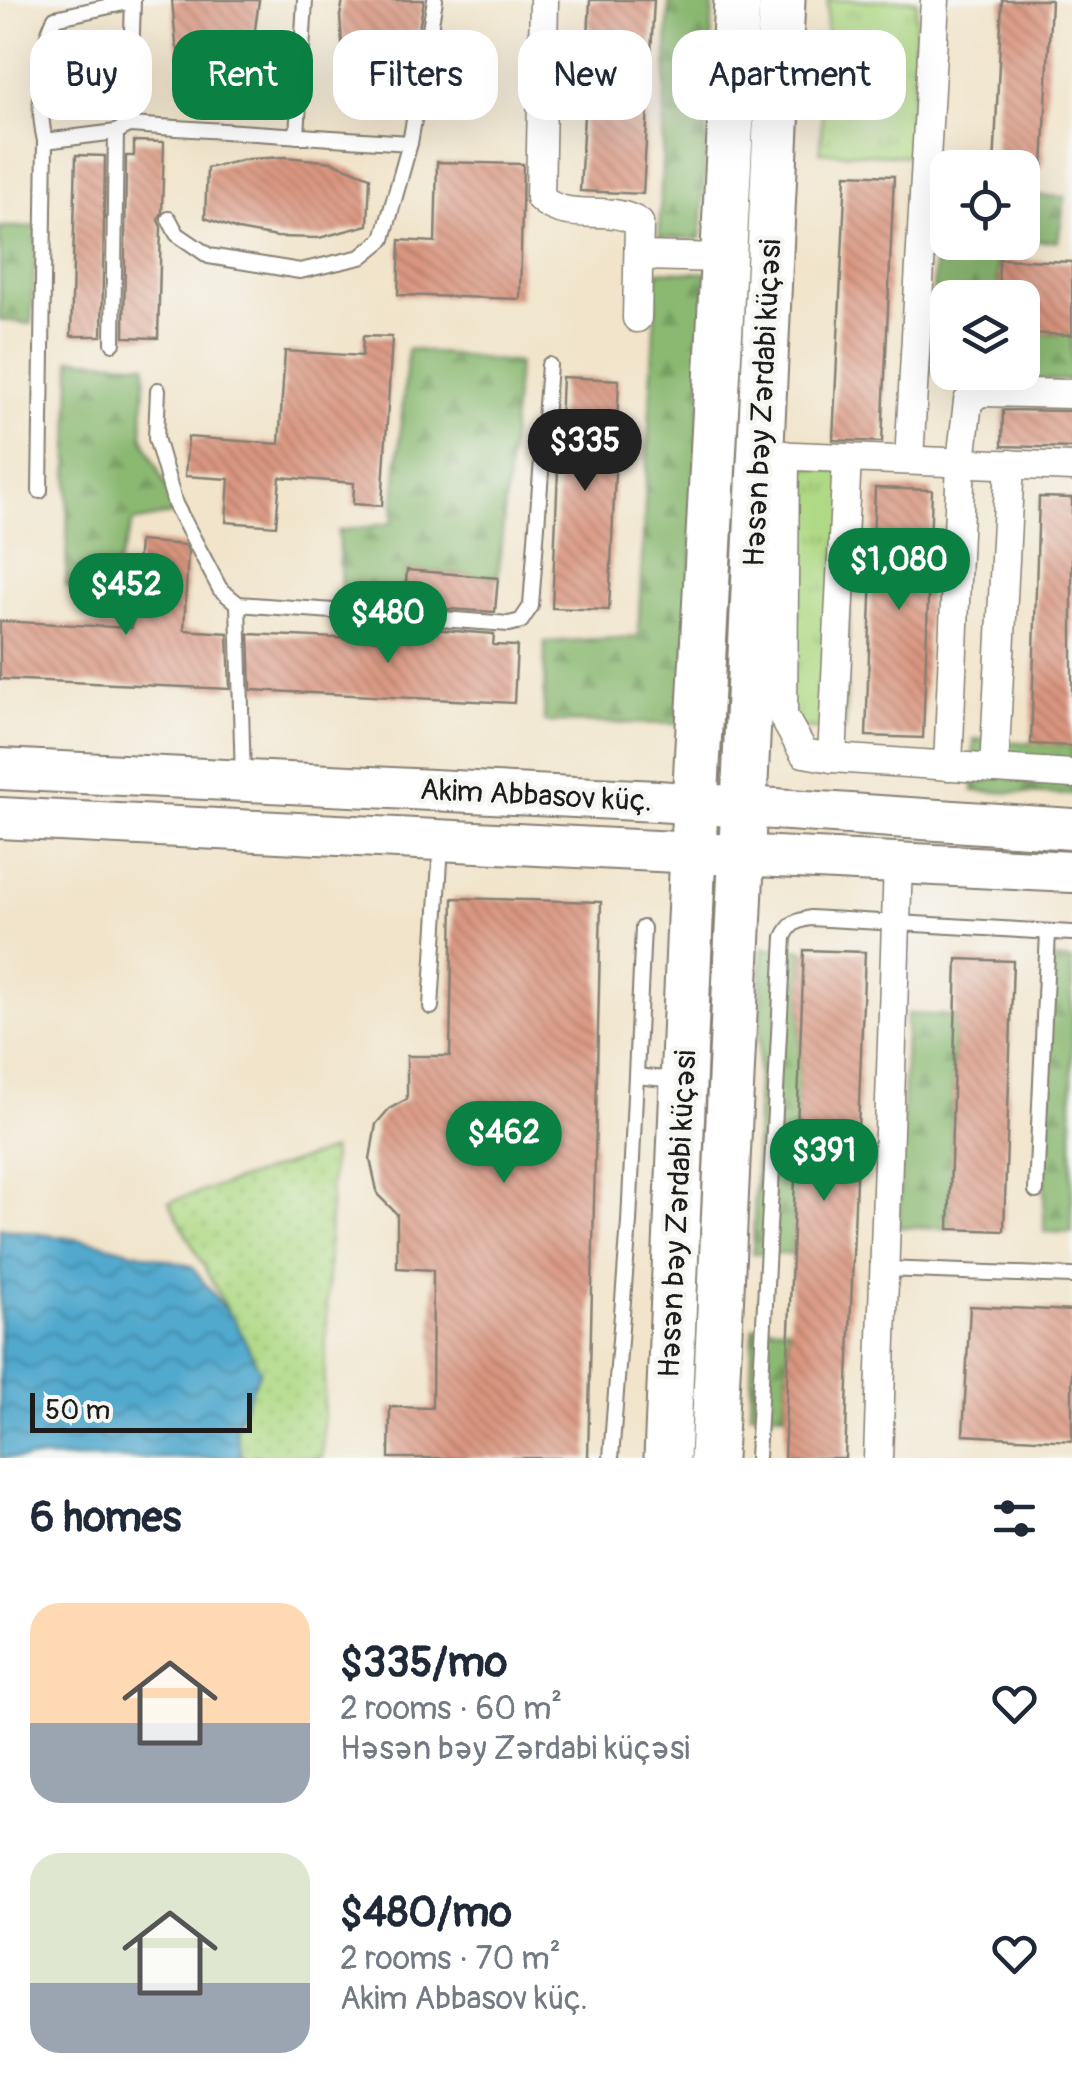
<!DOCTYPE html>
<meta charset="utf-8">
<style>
body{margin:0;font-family:Pangolin,sans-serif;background:#f6f6f7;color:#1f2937;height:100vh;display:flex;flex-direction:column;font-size:38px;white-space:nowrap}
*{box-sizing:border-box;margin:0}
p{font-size:32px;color:#747a83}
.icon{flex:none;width:55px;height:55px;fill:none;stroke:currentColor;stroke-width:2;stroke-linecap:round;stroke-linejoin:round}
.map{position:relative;height:1458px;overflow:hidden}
.panel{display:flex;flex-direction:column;background:#fff;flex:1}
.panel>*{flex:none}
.hud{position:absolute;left:30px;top:30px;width:1012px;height:90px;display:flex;gap:20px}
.buttons{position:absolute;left:930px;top:150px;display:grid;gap:20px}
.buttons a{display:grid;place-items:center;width:110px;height:110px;border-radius:20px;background:#fff;box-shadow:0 10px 40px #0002;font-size:50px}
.scale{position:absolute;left:30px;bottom:25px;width:222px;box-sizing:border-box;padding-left:10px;border:5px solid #1c1c1c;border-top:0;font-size:28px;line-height:35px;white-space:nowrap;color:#1c1c1c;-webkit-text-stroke:8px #f6f6f2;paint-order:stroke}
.price{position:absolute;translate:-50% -85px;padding:0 22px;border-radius:35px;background:#0b8043;color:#fff;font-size:32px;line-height:65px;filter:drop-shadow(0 2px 5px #0008)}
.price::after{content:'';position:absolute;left:50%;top:60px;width:30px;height:22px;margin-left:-15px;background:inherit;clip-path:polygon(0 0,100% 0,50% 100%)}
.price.on{background:#222;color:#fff}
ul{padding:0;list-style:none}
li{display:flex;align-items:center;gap:30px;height:250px;padding:0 30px}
li span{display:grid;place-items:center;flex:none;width:280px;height:200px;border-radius:30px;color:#555}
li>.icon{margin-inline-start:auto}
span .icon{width:120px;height:120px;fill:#fffc;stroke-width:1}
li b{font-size:42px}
h2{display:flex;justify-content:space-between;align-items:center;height:120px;padding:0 30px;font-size:42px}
.tag{padding:0 35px;border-radius:30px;background:#fff;box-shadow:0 10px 40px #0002;font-size:35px;line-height:90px}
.tag.on{background:#0b8043;color:#fff}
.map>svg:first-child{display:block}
.grass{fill:url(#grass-dots);stroke:#667a50;stroke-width:2.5}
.forest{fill:url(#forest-firs);stroke:#546a47;stroke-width:2.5}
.park{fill:url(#park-tufts);stroke:#667a50;stroke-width:2.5}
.water{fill:url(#water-waves);stroke:#366275;stroke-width:2.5}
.building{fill:url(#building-back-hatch)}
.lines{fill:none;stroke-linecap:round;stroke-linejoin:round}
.lane-casing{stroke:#868073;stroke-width:18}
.street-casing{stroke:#868073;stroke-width:31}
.secondary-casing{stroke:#868073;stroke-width:44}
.primary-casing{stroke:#868073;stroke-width:49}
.lane{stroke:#fff;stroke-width:14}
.street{stroke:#fff;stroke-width:28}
.secondary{stroke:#fff;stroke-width:40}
.primary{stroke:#fff;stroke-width:45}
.labels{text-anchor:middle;stroke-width:9;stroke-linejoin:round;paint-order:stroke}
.street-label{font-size:30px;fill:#1c1c1c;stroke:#f6f6f2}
</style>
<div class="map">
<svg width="1072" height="1458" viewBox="0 0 1072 1458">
<defs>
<pattern id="grass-dots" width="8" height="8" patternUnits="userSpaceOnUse" patternTransform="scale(2.5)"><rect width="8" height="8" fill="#afd984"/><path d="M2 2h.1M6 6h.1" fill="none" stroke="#96ba71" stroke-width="1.8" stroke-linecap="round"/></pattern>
<pattern id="forest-firs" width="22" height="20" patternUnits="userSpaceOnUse" patternTransform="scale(2.5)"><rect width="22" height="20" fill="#8bb972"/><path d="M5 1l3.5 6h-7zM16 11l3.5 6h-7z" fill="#779e62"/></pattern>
<pattern id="park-tufts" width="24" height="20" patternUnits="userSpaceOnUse" patternTransform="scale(2.5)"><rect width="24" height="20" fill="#afd984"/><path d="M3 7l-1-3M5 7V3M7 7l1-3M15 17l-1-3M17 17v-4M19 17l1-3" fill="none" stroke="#96ba71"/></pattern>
<pattern id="water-waves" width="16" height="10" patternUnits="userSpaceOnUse" patternTransform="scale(2.5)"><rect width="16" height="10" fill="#51a9ce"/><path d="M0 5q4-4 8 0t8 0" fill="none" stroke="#4289a6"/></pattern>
<pattern id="building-back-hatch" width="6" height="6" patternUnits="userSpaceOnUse" patternTransform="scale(2.5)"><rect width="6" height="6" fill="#da9680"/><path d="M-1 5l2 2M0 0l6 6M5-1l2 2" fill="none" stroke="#b07a68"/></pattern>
</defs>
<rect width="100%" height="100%" fill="#f6f6f2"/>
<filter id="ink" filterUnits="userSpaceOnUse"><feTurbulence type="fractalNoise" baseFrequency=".01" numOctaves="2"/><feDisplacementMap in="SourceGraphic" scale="20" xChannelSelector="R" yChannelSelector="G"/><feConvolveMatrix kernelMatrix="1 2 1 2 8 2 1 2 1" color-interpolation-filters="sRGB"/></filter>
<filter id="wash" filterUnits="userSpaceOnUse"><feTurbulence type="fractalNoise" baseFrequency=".0048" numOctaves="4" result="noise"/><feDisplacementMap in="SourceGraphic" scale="40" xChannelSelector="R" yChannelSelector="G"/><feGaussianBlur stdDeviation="2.25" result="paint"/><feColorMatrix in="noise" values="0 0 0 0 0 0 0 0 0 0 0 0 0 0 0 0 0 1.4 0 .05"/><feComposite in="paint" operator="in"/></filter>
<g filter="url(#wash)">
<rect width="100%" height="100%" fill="#f1e4ca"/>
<path class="grass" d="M 332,1150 L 322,1458 L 242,1458 L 235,1429 L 260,1370 L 169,1202 Z"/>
<g class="forest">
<path d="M 669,0 L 713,0 L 701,239 L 659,237 Z"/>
<path d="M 941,167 L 958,167 L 948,168 L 948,242 L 998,243 L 998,297 L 948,298 L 948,372 L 1022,372 L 1023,333 L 1072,335 L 1072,381 L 928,373 Z"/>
<path d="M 1023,195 L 1065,197 L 1058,241 L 1023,241 Z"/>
<path d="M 0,227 L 37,227 L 31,324 L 0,320 Z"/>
<path d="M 657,271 L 707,273 L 683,724 L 544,722 L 545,642 L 638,637 Z"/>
<path d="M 408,349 L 518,363 L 498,578 L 407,570 L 404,600 L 342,600 L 338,531 L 392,523 Z"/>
<path d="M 71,359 L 146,364 L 142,435 L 178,513 L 133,522 L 109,589 L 66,586 Z"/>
<path d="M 974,739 L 1072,746 L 1072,795 L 973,791 Z"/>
<path d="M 762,948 L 804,950 L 792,1254 L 753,1253 Z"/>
<path d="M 1045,958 L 1072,961 L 1072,1233 L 1044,1232 Z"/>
<path d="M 907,1014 L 955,1016 L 949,1229 L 898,1227 Z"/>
<path d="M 753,1327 L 789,1327 L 785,1414 L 750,1413 Z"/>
</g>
<g class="park">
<path d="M 828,0 L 917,0 L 910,156 L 820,152 Z"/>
<path d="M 782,466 L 854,470 L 845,730 L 771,727 Z"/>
</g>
<path class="water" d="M 0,1228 L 95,1242 L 191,1266 L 235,1321 L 260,1370 L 235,1429 L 242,1458 L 0,1458 Z"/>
<g id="blocks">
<g class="building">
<path d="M 172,0 L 259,0 L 252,52 L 239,88 L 191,86 L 176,44 Z"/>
<path d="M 343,0 L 424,0 L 407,100 L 358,98 L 343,56 L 340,16 Z"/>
<path d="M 590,0 L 654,0 L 643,194 L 580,191 Z"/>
<path d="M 1002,0 L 1051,0 L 1043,168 L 994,168 Z"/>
<path d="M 134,141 L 164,142 L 162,212 L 158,220 L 161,227 L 158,338 L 124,337 L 126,156 L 134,156 Z"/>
<path d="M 76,155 L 105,156 L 102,336 L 71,336 Z"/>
<path d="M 286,157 L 332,162 L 370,177 L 368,225 L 319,238 L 277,237 L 238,230 L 205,218 L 207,168 L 248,159 Z"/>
<path d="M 437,162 L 523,164 L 520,299 L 398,295 L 400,240 L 435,242 Z"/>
<path d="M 846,174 L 894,176 L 882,442 L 833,440 Z"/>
<path d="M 999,259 L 1072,262 L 1072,335 L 1022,333 L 1022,298 L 998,298 Z"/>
<path d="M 363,336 L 392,337 L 382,506 L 353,504 L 354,483 L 280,477 L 276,526 L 226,522 L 229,479 L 185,476 L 188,437 L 279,444 L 285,351 L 362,356 Z"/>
<path d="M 562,377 L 619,380 L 609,610 L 552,608 Z"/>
<path d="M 1003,410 L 1072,411 L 1072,448 L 1002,446 Z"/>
<path d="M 875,488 L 932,490 L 923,738 L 866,736 Z"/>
<path d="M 1039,497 L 1072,498 L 1072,746 L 1031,744 Z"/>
<path d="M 139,541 L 185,545 L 188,551 L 184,630 L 228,633 L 230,689 L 0,679 L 0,621 L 132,628 Z"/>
<path d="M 407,570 L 498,578 L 495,612 L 404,606 Z"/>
<path d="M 402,627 L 494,634 L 493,645 L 517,646 L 514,703 L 251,690 L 249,634 L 401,641 Z"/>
<path d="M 453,898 L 601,902 L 588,1458 L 389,1458 L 390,1407 L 432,1408 L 433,1270 L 397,1268 L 397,1214 L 378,1195 L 370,1159 L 376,1124 L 389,1109 L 407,1099 L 407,1056 L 450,1056 Z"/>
<path d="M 804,950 L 865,952 L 845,1458 L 784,1458 Z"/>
<path d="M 957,959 L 1013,961 L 1004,1231 L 949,1229 Z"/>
<path d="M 970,1306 L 1072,1311 L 1072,1441 L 963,1435 Z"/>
</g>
</g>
</g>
<g filter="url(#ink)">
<use href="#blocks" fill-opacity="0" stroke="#868073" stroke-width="2.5"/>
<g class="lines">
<g class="lane-casing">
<g id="lane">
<path d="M 129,125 L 410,143"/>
<path d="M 297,136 L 305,0"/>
<path d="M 45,141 L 116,132 L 129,125 L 133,0"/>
<path d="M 169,219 L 177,234 L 209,256 L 300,271 L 361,257 L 383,239 L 410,143 L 435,0"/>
<path d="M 113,343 L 116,132"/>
<path d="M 158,390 L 156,438 L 175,504 L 220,589 L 238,604 L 509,624 L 521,621 L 531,606 L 549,365"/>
<path d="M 40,491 L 45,141 C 37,107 39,48 55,18 L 133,1"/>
<path d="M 238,604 L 243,779"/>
<path d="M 431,1007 L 441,845"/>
<path d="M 636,1076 L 675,1080"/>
<path d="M 1036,1191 L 1048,932"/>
<path d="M 885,1269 L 1072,1276"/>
<path d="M 611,1458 L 629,1222 L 643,928"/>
<path d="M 757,1458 L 784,937 C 790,924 795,921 810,918 L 1072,933"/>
</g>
</g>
<g class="street-casing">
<g id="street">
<path d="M 544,0 L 540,198 C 568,224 610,203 639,223 L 637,318"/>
<path d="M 641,256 L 724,258"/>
<path d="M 769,455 L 1072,467"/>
<path d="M 785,455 L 783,716 L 804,753 L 832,758"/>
<path d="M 847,458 L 832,758 L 1072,774"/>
<path d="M 909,460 L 935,0"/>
<path d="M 948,766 L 961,462 L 968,401 L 980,392 L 1072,394"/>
<path d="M 994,769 L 1010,464"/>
<path d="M 878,1458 L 898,863"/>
</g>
</g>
<g class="secondary-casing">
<g id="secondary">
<path d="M 0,769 L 657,801 L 1072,829"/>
<path d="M 0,818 L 1072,872"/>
</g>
</g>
<g class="primary-casing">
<g id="primary">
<path d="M 667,1458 L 695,804 L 737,0"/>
<path d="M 713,1458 L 782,0"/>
</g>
</g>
<use href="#lane" class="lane"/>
<use href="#street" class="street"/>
<use href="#secondary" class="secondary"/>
<use href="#primary" class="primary"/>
</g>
</g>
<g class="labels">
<g class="street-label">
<text transform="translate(762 403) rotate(-87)" y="10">Həsən bəy Zərdabi küçəsi</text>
<text transform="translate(536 795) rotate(3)" y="10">Akim Abbasov küç.</text>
<text transform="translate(677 1214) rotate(-87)" y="10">Həsən bəy Zərdabi küçəsi</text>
</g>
</g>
</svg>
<div class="buttons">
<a><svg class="icon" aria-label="locate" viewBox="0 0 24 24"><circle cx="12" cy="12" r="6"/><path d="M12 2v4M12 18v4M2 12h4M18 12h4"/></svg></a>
<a><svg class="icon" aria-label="layers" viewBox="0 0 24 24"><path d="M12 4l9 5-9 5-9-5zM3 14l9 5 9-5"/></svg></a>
</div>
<div class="scale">50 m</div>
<b class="price on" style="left:585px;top:494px">$335</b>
<b class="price" style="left:899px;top:613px">$1,080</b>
<b class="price" style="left:126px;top:638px">$452</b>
<b class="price" style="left:388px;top:666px">$480</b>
<b class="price" style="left:504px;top:1186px">$462</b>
<b class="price" style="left:824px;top:1204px">$391</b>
<div class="hud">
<a class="tag">Buy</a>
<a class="tag on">Rent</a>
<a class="tag">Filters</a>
<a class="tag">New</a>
<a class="tag">Apartment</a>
</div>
</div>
<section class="panel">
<h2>6 homes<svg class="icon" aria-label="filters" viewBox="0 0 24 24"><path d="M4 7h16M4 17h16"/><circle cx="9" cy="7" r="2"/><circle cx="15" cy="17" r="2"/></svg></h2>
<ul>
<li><span style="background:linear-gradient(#ffd9b3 60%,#9aa5b1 0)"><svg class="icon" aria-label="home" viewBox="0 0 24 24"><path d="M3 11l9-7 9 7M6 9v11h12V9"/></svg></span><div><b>$335/mo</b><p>2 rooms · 60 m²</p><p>Həsən bəy Zərdabi küçəsi</p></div><svg class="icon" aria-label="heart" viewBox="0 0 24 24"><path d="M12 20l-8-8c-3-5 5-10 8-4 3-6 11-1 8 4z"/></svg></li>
<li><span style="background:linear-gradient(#dfe7d0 65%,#9aa5b1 0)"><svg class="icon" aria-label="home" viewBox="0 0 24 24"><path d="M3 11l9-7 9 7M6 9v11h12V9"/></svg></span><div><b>$480/mo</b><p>2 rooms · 70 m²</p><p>Akim Abbasov küç.</p></div><svg class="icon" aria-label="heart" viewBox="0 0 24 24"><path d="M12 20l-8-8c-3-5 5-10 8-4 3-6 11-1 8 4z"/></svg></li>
</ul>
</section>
